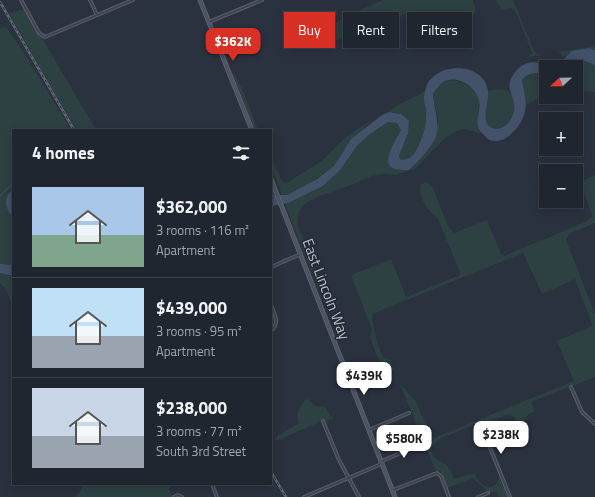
<!DOCTYPE html>
<meta charset="utf-8">
<style>
body{margin:0;font-family:"Titillium Web",sans-serif;background:#282e38;color:#f1f3f6;height:100vh;display:flex;flex-direction:column;font-size:15px;white-space:nowrap}
*{box-sizing:border-box;margin:0}
p{font-size:13px;color:#a2a5ab}
.icon{flex:none;width:22px;height:22px;fill:none;stroke:currentColor;stroke-width:2;stroke-linecap:round;stroke-linejoin:round}
.map{position:relative;flex:1;overflow:hidden}
.side{position:absolute;left:12px;top:129px;width:260px;height:356px;display:flex;flex-direction:column;background:#202630;border-radius:0px;box-shadow:0 2px 10px #0003,0 0 0 1px #3d434c}
.side>*{flex:none}
.banner{position:absolute;left:284px;top:12px;width:251px;height:36px;display:flex;gap:8px}
.needle{width:26px;rotate:248deg}
.tools{position:absolute;left:539px;top:60px;display:grid;gap:8px}
.tools a{display:grid;place-items:center;width:44px;height:44px;border-radius:0px;background:#202630;box-shadow:0 2px 10px #0003,0 0 0 1px #3d434c;font-size:20px}
.price{position:absolute;translate:-50% -34px;padding:0 9px;border-radius:8px;background:#fff;color:#222;font-size:13px;line-height:26px;filter:drop-shadow(0 1px 2px #0008)}
.price::after{content:'';position:absolute;left:50%;top:24px;width:12px;height:9px;margin-left:-6px;background:inherit;clip-path:polygon(0 0,100% 0,50% 100%)}
.price.active{background:#d93025;color:#fff}
ul{padding:0;list-style:none}
li{display:flex;align-items:center;gap:12px;height:100px;padding:0 20px}
li+li{border-top:1px solid #3d434c}
li span{display:grid;place-items:center;flex:none;width:112px;height:80px;border-radius:0px;color:#555}
li>.icon{margin-inline-start:auto}
span .icon{width:48px;height:48px;fill:#fffc;stroke-width:1}
li b{font-size:17px}
h2{display:flex;justify-content:space-between;align-items:center;height:48px;padding:0 20px;font-size:17px}
.pill{padding:0 14px;border-radius:0px;background:#202630;box-shadow:0 2px 10px #0003,0 0 0 1px #3d434c;font-size:14px;line-height:36px}
.pill.active{background:#d93025;color:#fff}
.map>svg:first-child{display:block}
.green{fill:#2d4042}
.water{fill:#435169}
.lines{fill:none;stroke-linecap:round;stroke-linejoin:round}
.stream{stroke:#435169;stroke-width:1}
.minor-casing{stroke:#5b626d;stroke-width:4}
.secondary-casing{stroke:#5b626d;stroke-width:5}
.minor{stroke:#3d4450;stroke-width:2}
.secondary{stroke:#4c5363;stroke-width:3}
.rail-casing{stroke:#606876;stroke-width:2.5}
.rail{stroke:#222935;stroke-width:1;stroke-dasharray:3;stroke-linecap:butt}
.labels{text-anchor:middle;stroke-width:3;stroke-linejoin:round;paint-order:stroke}
.street-label{font-size:15px;fill:#bac0ca;stroke:#222935}
</style>
<div class="map">
<svg width="595" height="497" viewBox="0 0 595 497">
<rect width="100%" height="100%" fill="#2a3240"/>
<g class="green">
<path d="M 383,0 L 473,0 L 476,11 L 466,24 L 460,27 C 455,24 451,19 446,17 C 438,14 429,21 419,19 L 411,11 L 323,46 L 319,33 L 316,33 L 360,10 Z"/>
<path d="M 496,0 L 513,0 L 534,51 L 537,54 L 542,55 L 528,57 L 532,53 L 517,14 L 512,8 L 502,9 L 499,6 Z"/>
<path d="M 25,9 L 96,130 L 75,130 L 9,13 Z"/>
<path d="M 6,27 L 24,53 L 71,130 L 13,130 L 13,190 L 11,191 L 10,215 L 13,218 L 13,265 L 0,264 L 0,28 Z"/>
<path d="M 595,46 L 595,50 L 589,48 L 573,51 L 564,57 L 558,52 Z"/>
<path d="M 582,60 L 593,64 L 595,66 L 595,92 L 585,91 L 576,89 L 576,67 L 570,67 Z"/>
<path d="M 234,73 L 244,93 L 258,130 L 255,130 L 233,75 Z"/>
<path d="M 537,73 L 546,73 L 546,96 L 528,103 L 527,105 L 522,80 C 526,75 531,74 537,73 Z"/>
<path d="M 452,80 C 465,82 482,90 479,106 C 478,115 476,123 480,131 L 479,133 L 465,129 L 458,130 L 445,138 L 415,169 L 394,175 L 384,174 L 372,176 L 346,187 L 317,197 L 303,205 L 298,214 L 298,226 L 322,287 L 318,288 L 285,204 L 323,186 L 340,170 L 357,146 L 370,134 L 388,122 L 397,123 L 401,130 L 394,143 L 392,168 L 408,170 L 413,167 L 429,148 L 435,139 L 438,120 L 433,94 C 437,86 443,81 452,80 Z"/>
<path d="M 493,90 C 497,90 502,89 506,90 C 510,91 512,95 513,99 C 521,121 492,140 486,122 C 483,113 488,101 488,91 Z"/>
<path d="M 425,91 C 424,98 425,104 426,110 C 427,124 424,136 417,147 C 414,154 411,158 404,160 L 400,159 L 399,156 L 401,150 L 406,138 L 395,112 L 389,112 C 396,103 414,99 425,91 Z"/>
<path d="M 370,121 L 362,131 L 351,139 L 334,166 L 307,185 L 287,195 L 282,196 L 272,168 L 271,155 L 281,180 L 284,183 L 288,182 L 322,161 L 347,136 Z"/>
<path d="M 595,175 L 595,223 L 570,233 L 566,240 L 595,314 L 595,377 L 531,402 L 535,412 L 528,414 C 525,422 522,423 514,426 L 516,422 L 514,416 L 506,415 L 480,426 L 478,423 L 442,438 C 434,442 427,451 435,458 C 438,461 443,462 446,465 C 450,468 452,475 454,479 L 475,473 C 478,481 485,492 495,485 C 496,484 498,482 499,480 C 500,477 498,473 498,470 L 509,497 L 499,497 L 497,492 L 489,492 L 473,478 L 447,488 L 440,470 L 436,471 L 400,384 L 415,400 L 430,434 L 434,438 L 574,381 L 557,341 L 592,326 L 592,324 L 575,279 L 542,294 L 523,253 L 372,314 C 374,330 376,343 384,358 L 390,359 L 394,370 L 381,366 L 370,337 L 372,330 L 351,275 L 391,259 L 406,297 L 460,275 L 460,272 L 438,219 C 435,215 432,214 429,210 C 424,204 417,191 421,184 L 428,183 L 433,188 L 448,226 L 454,233 L 487,220 L 501,254 L 504,256 L 588,221 L 588,219 L 593,217 L 580,182 Z"/>
<path d="M 0,273 L 13,276 L 13,308 L 6,290 L 0,283 Z"/>
<path d="M 308,399 L 315,406 L 326,407 L 330,417 L 333,416 L 333,419 L 326,421 L 323,419 L 315,424 L 276,441 L 275,438 L 299,423 C 296,410 299,410 305,400 Z"/>
<path d="M 82,484 L 175,484 L 169,488 L 172,497 L 75,497 C 79,493 82,490 82,484 Z"/>
</g>
<g class="water">
<path d="M 589,48 L 595,50 L 595,66 L 593,64 L 582,60 L 570,67 L 546,67 L 546,73 C 537,73 528,72 522,80 C 524,91 527,100 525,111 C 523,123 508,143 494,141 C 490,141 486,138 484,135 C 471,124 482,113 479,100 C 476,87 458,75 445,81 C 440,84 436,89 433,94 C 434,109 440,122 436,137 C 434,143 414,168 408,170 C 404,171 399,169 395,169 C 391,168 388,165 388,161 C 388,150 397,139 401,130 L 397,123 L 388,122 L 370,134 L 357,146 L 340,170 L 323,186 L 288,203 L 271,206 L 271,195 L 287,195 L 317,179 L 334,166 L 351,139 L 382,115 L 389,112 L 401,114 L 405,117 L 409,121 L 408,133 L 399,156 L 400,159 C 407,161 412,157 415,152 C 423,138 427,125 426,109 C 425,105 424,101 424,97 C 425,91 426,84 430,80 C 434,75 439,72 445,70 C 462,65 486,71 488,91 C 489,101 484,112 486,121 C 487,126 491,128 495,129 C 500,129 504,127 508,123 C 525,101 501,93 513,75 C 527,54 540,66 557,63 C 564,61 566,56 571,52 C 576,49 583,50 589,48 Z"/>
<path d="M 13,190 L 13,218 C 6,210 2,197 13,190 Z"/>
<path d="M 0,264 L 13,265 L 13,276 L 0,273 Z"/>
</g>
<g class="lines">
<path class="stream" d="M 0,196 L 13,183"/>
<g class="minor-casing">
<g id="minor">
<path d="M 21,0 L 39,33 L 45,37 L 133,0"/>
<path d="M 90,0 L 97,15"/>
<path d="M 209,22 L 262,0"/>
<path d="M 271,267 L 301,254"/>
<path d="M 271,305 C 275,315 280,323 271,331"/>
<path d="M 571,387 L 582,412 L 595,424"/>
<path d="M 323,421 L 339,460 L 359,497"/>
<path d="M 369,430 L 409,413"/>
<path d="M 487,440 L 510,497"/>
<path d="M 212,484 L 217,497"/>
<path d="M 393,490 L 437,473 L 441,476 L 449,497"/>
<path d="M 174,497 L 178,495 L 182,497"/>
<path d="M 304,497 L 379,465 L 384,460 L 418,446"/>
<path d="M 478,497 L 488,493"/>
</g>
</g>
<g class="secondary-casing">
<g id="secondary">
<path d="M 200,0 L 252,130"/>
<path d="M 271,179 L 395,497"/>
</g>
</g>
<use href="#minor" class="minor"/>
<use href="#secondary" class="secondary"/>
<g class="rail-casing">
<g id="rail">
<path d="M 0,2 L 74,130"/>
<path d="M 271,472 L 286,497"/>
</g>
</g>
<use href="#rail" class="rail"/>
</g>
<g class="labels">
<g class="street-label">
<text transform="translate(326 289) rotate(69)" y="5">East Lincoln Way</text>
</g>
</g>
</svg>
<div class="tools">
<a><svg class="needle" viewBox="-14 -14 28 28"><path d="M0-13l5 13h-10z" fill="#e53935"/><path d="M0 13l5-13h-10z" fill="#a2a5ab"/></svg></a>
<a>+</a>
<a>−</a>
</div>
<b class="price active" style="left:233px;top:62px">$362K</b>
<b class="price" style="left:364px;top:396px">$439K</b>
<b class="price" style="left:501px;top:455px">$238K</b>
<b class="price" style="left:404px;top:459px">$580K</b>
<div class="banner">
<a class="pill active">Buy</a>
<a class="pill">Rent</a>
<a class="pill">Filters</a>
</div>
<section class="side">
<h2>4 homes<svg class="icon" aria-label="filters" viewBox="0 0 24 24"><path d="M4 7h16M4 17h16"/><circle cx="9" cy="7" r="2"/><circle cx="15" cy="17" r="2"/></svg></h2>
<ul>
<li><span style="background:linear-gradient(#a9c7e8 60%,#7fa58c 0)"><svg class="icon" aria-label="home" viewBox="0 0 24 24"><path d="M3 11l9-7 9 7M6 9v11h12V9"/></svg></span><div><b>$362,000</b><p>3 rooms · 116 m²</p><p>Apartment</p></div></li>
<li><span style="background:linear-gradient(#bfe0f5 60%,#9aa5b1 0)"><svg class="icon" aria-label="home" viewBox="0 0 24 24"><path d="M3 11l9-7 9 7M6 9v11h12V9"/></svg></span><div><b>$439,000</b><p>3 rooms · 95 m²</p><p>Apartment</p></div></li>
<li><span style="background:linear-gradient(#c9d6e8 60%,#9aa5b1 0)"><svg class="icon" aria-label="home" viewBox="0 0 24 24"><path d="M3 11l9-7 9 7M6 9v11h12V9"/></svg></span><div><b>$238,000</b><p>3 rooms · 77 m²</p><p>South 3rd Street</p></div></li>
</ul>
</section>
</div>
